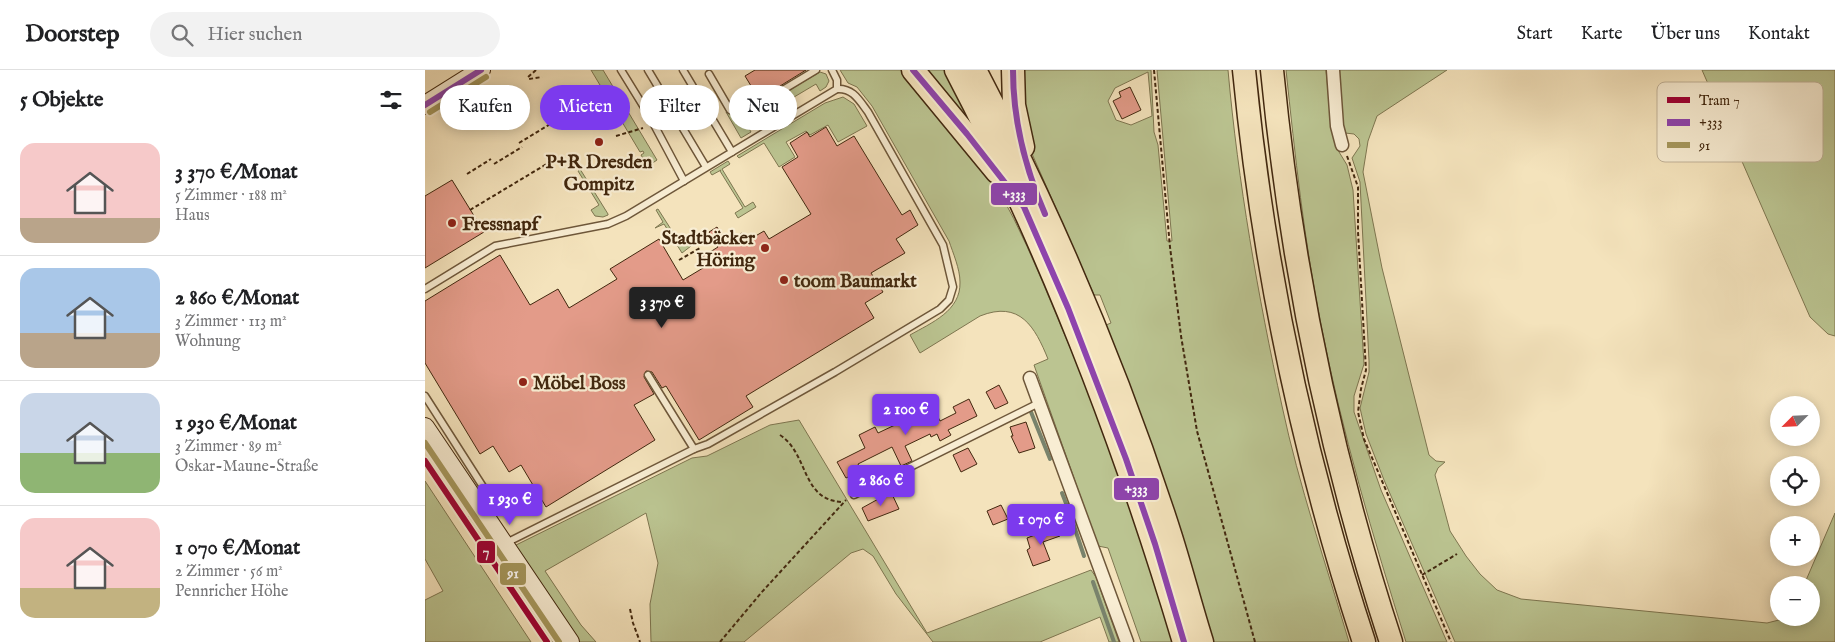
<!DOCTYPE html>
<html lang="de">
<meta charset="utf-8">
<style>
body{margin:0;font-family:"IM FELL English",serif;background:#f2f2f2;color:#202124;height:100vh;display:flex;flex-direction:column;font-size:19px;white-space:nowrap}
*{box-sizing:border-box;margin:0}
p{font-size:16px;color:#757577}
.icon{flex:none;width:28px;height:28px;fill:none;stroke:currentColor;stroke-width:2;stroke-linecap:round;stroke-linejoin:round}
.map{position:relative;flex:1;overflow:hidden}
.side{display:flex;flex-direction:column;background:#fff;width:425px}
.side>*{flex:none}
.banner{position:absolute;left:15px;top:15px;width:475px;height:45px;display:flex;gap:10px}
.needle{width:32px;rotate:246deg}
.controls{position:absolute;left:1345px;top:326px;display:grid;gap:10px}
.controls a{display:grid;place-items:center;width:50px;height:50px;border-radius:50%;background:#fff;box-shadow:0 2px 12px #0003;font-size:25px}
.price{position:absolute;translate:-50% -42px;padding:0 11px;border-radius:5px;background:#7c3aed;color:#fff;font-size:16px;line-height:32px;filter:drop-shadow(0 1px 2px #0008)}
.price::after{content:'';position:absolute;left:50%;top:30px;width:15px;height:11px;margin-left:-8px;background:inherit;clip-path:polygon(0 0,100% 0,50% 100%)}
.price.on{background:#222;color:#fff}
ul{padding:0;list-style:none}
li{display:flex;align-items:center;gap:15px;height:125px;padding:0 20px}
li+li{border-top:1px solid #e0e0e0}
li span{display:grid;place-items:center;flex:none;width:140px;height:100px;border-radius:15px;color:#555}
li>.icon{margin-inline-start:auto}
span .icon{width:60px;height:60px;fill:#fffc;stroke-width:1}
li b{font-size:21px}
h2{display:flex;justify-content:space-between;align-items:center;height:60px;padding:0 20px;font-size:21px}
.pill{padding:0 18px;border-radius:22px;background:#fff;box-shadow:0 2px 12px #0003;font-size:18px;line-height:45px}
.pill.on{background:#7c3aed;color:#fff}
header{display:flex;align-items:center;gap:30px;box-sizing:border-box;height:70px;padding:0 25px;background:#fff;border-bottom:1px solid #e0e0e0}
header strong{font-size:24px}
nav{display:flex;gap:28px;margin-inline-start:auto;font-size:18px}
.search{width:350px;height:45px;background:#f2f2f2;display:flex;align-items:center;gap:12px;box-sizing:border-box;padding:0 18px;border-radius:28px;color:#757577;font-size:19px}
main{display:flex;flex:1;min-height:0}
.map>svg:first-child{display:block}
.green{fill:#bbc491;stroke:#7e7650;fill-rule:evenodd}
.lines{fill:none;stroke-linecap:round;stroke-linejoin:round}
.stream{stroke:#79836c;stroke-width:4}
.building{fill:#e39b89;stroke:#42280f}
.lane-casing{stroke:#6e573a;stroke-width:9}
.street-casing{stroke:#6e573a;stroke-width:15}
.secondary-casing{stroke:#42280f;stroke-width:20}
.highway-casing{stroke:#42280f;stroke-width:25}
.path{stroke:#42280f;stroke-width:2;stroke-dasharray:4 2.5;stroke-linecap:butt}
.lane{stroke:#f8edd3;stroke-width:6}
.street{stroke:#f8edd3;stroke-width:12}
.secondary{stroke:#f8edd3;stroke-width:18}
.highway{stroke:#f4e3bc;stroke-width:22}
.bus-1-casing{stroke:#f8edd3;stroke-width:10}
.bus-2-casing{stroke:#f8edd3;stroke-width:10}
.bus-1{stroke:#8e44ad;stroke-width:6}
.bus-2{stroke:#a6985d;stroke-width:6}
.tram-1-casing{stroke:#f8edd3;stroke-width:10}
.tram-1{stroke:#9e0234;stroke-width:6}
.poi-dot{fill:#8f2418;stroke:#f8edd3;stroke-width:2}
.labels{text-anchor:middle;stroke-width:4.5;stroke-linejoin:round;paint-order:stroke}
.poi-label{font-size:19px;font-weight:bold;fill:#42280f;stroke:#f8edd3;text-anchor:start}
.key{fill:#f8edd3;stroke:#c1b298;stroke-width:1}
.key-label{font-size:14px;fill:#42280f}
.line-badge{stroke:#f8edd3;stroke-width:2}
.badge-label{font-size:14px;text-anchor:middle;font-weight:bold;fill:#fff}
</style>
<header>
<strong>Doorstep</strong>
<div class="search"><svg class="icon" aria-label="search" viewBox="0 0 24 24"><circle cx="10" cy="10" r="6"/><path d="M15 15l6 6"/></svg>Hier suchen</div>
<nav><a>Start</a><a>Karte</a><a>Über uns</a><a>Kontakt</a></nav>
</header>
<main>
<section class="side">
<h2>5 Objekte<svg class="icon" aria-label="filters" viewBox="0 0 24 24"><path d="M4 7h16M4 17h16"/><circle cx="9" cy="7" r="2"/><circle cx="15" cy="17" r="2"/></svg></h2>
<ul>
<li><span style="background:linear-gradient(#f6c9c9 75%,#b9a48a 0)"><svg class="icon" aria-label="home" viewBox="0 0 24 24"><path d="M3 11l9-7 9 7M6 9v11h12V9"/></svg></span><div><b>3 370 €/Monat</b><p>5 Zimmer · 188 m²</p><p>Haus</p></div></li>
<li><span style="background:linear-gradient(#a9c7e8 65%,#b9a48a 0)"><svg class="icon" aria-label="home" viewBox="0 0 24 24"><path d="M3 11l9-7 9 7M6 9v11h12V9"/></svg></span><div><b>2 860 €/Monat</b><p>3 Zimmer · 113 m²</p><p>Wohnung</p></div></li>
<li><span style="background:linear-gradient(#c9d6e8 60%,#8fb573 0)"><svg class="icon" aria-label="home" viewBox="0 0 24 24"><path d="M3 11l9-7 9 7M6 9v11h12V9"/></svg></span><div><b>1 930 €/Monat</b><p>3 Zimmer · 89 m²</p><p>Oskar-Maune-Straße</p></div></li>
<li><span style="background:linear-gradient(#f6c9c9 70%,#c2b280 0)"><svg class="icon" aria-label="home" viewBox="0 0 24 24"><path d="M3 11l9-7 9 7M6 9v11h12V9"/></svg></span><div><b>1 070 €/Monat</b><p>2 Zimmer · 56 m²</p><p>Pennricher Höhe</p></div></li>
</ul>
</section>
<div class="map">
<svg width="1410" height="572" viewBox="0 0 1410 572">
<rect width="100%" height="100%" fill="#f4e3bc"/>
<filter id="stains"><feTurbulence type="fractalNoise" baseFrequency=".004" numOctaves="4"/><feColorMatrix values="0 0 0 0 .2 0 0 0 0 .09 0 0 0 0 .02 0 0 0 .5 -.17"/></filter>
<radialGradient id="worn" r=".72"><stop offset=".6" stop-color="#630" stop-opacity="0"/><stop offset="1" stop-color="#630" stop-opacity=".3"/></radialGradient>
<g class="green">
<path d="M 166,0 L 178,0 L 232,90 L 223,96 L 221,92 L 223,90 L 222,88 L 219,90 L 216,85 L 219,83 L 218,81 L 215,82 Z"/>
<path d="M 415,0 L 481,0 C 513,39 548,77 574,121 C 615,193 638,273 678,346 L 751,572 L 716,572 L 683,478 L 673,476 L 609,295 L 623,289 C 610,257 595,230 555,246 L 495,283 L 485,265 C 506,253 536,241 535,212 C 535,199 528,183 524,171 L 447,36 L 432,17 L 423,13 Z"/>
<path d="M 494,0 L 523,0 L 571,95 Z"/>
<path d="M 592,0 L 726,0 L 729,62 L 733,75 L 742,171 L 747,171 L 732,0 L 803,0 C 813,112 833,226 857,336 C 874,416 901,494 924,572 L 784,572 L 681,255 L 686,253 L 675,225 L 669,225 L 601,70 ZM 723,2 L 727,46 L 706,55 L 691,50 L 683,31 L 690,18 Z"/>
<path d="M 861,0 L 901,0 L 907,61 L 911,77 L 922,95 L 928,120 L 939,294 L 929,326 L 929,342 L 956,420 L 1022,572 L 981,572 C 948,467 917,362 896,255 C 879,170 870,85 861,0 Z"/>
<path d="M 912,0 L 1022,0 L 952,46 L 943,71 L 938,102 L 957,198 L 1004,385 L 1011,391 L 1020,392 L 1013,398 L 1010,405 L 1025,461 L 1041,486 L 1055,504 L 1072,520 L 1096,529 L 1342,553 L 1362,548 L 1386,548 L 1386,515 L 1379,515 L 1410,443 L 1410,572 L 1030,572 L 959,410 L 941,364 L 935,338 L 944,302 L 944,291 L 935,112 L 927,88 L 935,76 L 934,69 L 929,64 L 920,63 L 914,59 Z"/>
<path d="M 1277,0 L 1410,0 L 1410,266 L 1403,264 L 1385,247 Z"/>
<path d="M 395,2 L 401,4 L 404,11 L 401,17 L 395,21 L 391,14 L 322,55 L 326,62 L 316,68 L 301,42 L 303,41 L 310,47 L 321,46 Z"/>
<path d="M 418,27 L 429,34 L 442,56 L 413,72 L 403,55 L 385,65 L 381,61 L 361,72 L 370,87 L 354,97 L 339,73 L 314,88 L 312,86 L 400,33 Z"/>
<path d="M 303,91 L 305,94 L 297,99 L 320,137 L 328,132 L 331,137 L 313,148 L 310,143 L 318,138 L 295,101 L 296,100 L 287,105 L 285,102 Z"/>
<path d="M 155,99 L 183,144 L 183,145 L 178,147 L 170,146 L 166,140 L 174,135 L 153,101 Z"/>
<path d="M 233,139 L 256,175 L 263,171 L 266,176 L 257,183 L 239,154 L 230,158 L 238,152 L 231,140 Z"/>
<path d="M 374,350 L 502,563 L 666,500 L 671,507 L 694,572 L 684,572 L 675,547 L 615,572 L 508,572 L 471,524 L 448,486 L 438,479 L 426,483 L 319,572 L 226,572 L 225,534 L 233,493 L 221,443 L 120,501 L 156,555 L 171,572 L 151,572 L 87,477 L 267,388 L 282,386 L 345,355 Z"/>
<path d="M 0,411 L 106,572 L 0,572 L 0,530 L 18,521 L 0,489 Z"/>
<path d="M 45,445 L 132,572 L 127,572 L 42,447 Z"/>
</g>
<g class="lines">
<g class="stream">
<path d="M 606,342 L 625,389"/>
<path d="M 637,423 L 642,436"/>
<path d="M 648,453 L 659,486"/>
<path d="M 668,512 L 689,572"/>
</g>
</g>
<g class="building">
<path d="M 330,0 L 381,0 L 334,29 L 320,6 Z"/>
<path d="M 705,17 L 716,40 L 697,49 L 688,31 L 696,27 L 694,22 Z"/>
<path d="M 401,57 L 412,76 L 429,66 L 477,145 L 485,140 L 493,155 L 471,169 L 480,183 L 446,203 L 458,222 L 440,233 L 449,248 L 321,326 L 328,337 L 274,370 L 241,316 L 237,318 L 227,302 L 221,301 L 219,307 L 229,324 L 209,335 L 230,370 L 121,437 L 96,395 L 84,402 L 68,376 L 55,384 L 0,293 L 0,231 L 75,185 L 105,235 L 133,219 L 144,238 L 192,209 L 185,199 L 234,169 L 258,210 L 283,195 L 277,187 L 293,177 L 284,162 L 292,157 L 302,173 L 317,163 L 322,171 L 339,161 L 344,169 L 386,144 L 357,97 L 373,87 L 365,73 L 382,62 L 385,67 Z"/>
<path d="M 27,110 L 59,162 L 0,198 L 0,126 Z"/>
<path d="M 574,315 L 583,333 L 570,339 L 561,322 Z"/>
<path d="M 544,329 L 552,346 L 523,360 L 526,365 L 515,371 L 512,364 L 506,367 L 505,364 L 480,376 L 487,391 L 476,396 L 467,377 L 433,394 L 436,401 L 421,408 L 412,392 L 440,378 L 434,365 L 450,357 L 453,363 L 506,338 L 508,342 L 510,341 L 515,351 L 531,343 L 528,337 Z"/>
<path d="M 601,352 L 610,378 L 594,383 L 586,366 L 588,366 L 585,357 Z"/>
<path d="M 543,378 L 552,394 L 536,402 L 528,385 Z"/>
<path d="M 466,422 L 474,439 L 443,451 L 437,438 Z"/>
<path d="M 576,435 L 583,449 L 568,455 L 562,441 Z"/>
<path d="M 631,457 L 635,466 L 618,472 L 625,490 L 608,496 L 602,480 L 605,478 L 602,468 Z"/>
</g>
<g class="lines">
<g class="lane-casing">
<g id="lane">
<path d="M 196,0 L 225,47 L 259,111"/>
<path d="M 223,0 L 281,97"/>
<path d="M 284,4 L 305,40 L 316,45 L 391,0"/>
<path d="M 307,82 L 412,19 L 412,10 L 407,0"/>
<path d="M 0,219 L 70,176 L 183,154 L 201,146 L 307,82 L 258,0"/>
<path d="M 0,326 L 69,434 L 57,442"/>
<path d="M 269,379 L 283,374 L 410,302 L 515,239 L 524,230 L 528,217 L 518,175 L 443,42 C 434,30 428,18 412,19"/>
<path d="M 429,425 L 614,333"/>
<path d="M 81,473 L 269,379 L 223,305"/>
</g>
</g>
<g class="street-casing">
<g id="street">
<path d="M 908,0 L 912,56 L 917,75"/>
<path d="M 605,308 L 702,572"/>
</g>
</g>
<g class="secondary-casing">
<g id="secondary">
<path d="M 0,35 L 56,0"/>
<path d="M 0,357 L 145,572"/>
</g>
</g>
<g class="highway-casing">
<g id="highway">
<path d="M 488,0 L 572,102"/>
<path d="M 531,0 C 627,183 700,374 759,572"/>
<path d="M 550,0 C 628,149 695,307 746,467 C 757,502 766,537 777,572"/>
<path d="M 588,0 L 589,35 L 598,77"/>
<path d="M 819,0 C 838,195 878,386 939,572"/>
<path d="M 847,0 C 866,195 905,386 966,572"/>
</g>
</g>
<g class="path">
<path d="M 111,0 L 103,7 L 104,9 L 117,7"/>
<path d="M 729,0 L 745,177 L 756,266 L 772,361 L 830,572"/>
<path d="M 191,66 L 218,58"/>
<path d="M 94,73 L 140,45"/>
<path d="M 922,86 L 933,117 L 933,162 L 941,300 L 936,319 L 933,342 L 939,369 L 1026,572"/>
<path d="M 69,94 L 97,77"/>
<path d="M 42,104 L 66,89"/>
<path d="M 45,140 L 130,89"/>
<path d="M 254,190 L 275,178"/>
<path d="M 355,365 C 384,384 376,430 417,432"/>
<path d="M 997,505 L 1032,484"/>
<path d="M 205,539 L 208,553 L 215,572"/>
<path d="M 295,572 L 336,523 L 421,430"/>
</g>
<use href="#lane" class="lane"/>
<use href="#street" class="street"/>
<use href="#secondary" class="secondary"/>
<use href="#highway" class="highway"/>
<g class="bus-1-casing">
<g id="bus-1">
<path d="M 488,0 L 542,64 L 599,137 L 643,238 L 701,389 L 730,474 L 759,572"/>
<path d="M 588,0 C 588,50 600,98 620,144"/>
<path d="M 0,35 L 56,0"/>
</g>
</g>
<g class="bus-2-casing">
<g id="bus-2">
<path d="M 5,42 L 61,7"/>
<path d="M 0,373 L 134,572"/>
</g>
</g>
<use href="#bus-1" class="bus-1"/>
<use href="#bus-2" class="bus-2"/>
<g class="tram-1-casing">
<path id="tram-1" d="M 0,391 L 122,572"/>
</g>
<use href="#tram-1" class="tram-1"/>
</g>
<g class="poi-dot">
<circle cx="174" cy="72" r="5"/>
<circle cx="27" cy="153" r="5"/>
<circle cx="340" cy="178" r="5"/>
<circle cx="359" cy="210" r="5"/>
<circle cx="98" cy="312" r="5"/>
</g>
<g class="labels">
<g class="poi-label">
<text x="174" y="98" text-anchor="middle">P+R Dresden<tspan x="174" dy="22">Gompitz</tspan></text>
<text x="37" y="160">Fressnapf</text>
<text x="330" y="174" text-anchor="end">Stadtbäcker<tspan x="330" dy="22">Höring</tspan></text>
<text x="369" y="217">toom Baumarkt</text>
<text x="108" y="319">Möbel Boss</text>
</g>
</g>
<rect x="1232" y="12" width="166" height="80" rx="8" class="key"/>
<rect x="1242" y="27" width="23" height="6" fill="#9e0234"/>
<rect x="1242" y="49" width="23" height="7" fill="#8e44ad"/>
<rect x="1242" y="72" width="23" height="6" fill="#a6985d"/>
<g class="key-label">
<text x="1274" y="35">Tram 7</text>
<text x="1274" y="57">+333</text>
<text x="1274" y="80">91</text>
</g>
<g class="line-badge">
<rect x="565" y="112" width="48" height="24" rx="5" fill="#8e44ad"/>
<rect x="688" y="407" width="47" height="24" rx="5" fill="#8e44ad"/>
<rect x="51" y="470" width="20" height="24" rx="5" fill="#9e0234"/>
<rect x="74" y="492" width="28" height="24" rx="5" fill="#a6985d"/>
</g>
<g class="badge-label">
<text x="589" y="129">+333</text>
<text x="711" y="424">+333</text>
<text x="61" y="486">7</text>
<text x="88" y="508">91</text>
</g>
<rect width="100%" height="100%" filter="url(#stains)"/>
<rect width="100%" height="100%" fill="url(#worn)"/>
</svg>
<div class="controls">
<a><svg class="needle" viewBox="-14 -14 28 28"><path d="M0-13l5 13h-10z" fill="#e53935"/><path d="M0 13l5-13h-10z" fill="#757577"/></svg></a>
<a><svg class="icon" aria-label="locate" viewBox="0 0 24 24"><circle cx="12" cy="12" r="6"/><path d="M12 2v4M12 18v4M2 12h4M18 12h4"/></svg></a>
<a>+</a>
<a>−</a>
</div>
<b class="price on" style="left:237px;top:259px">3 370 €</b>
<b class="price" style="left:481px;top:366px">2 100 €</b>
<b class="price" style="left:456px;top:437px">2 860 €</b>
<b class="price" style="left:85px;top:456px">1 930 €</b>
<b class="price" style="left:616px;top:476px">1 070 €</b>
<div class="banner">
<a class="pill">Kaufen</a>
<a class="pill on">Mieten</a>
<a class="pill">Filter</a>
<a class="pill">Neu</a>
</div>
</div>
</main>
